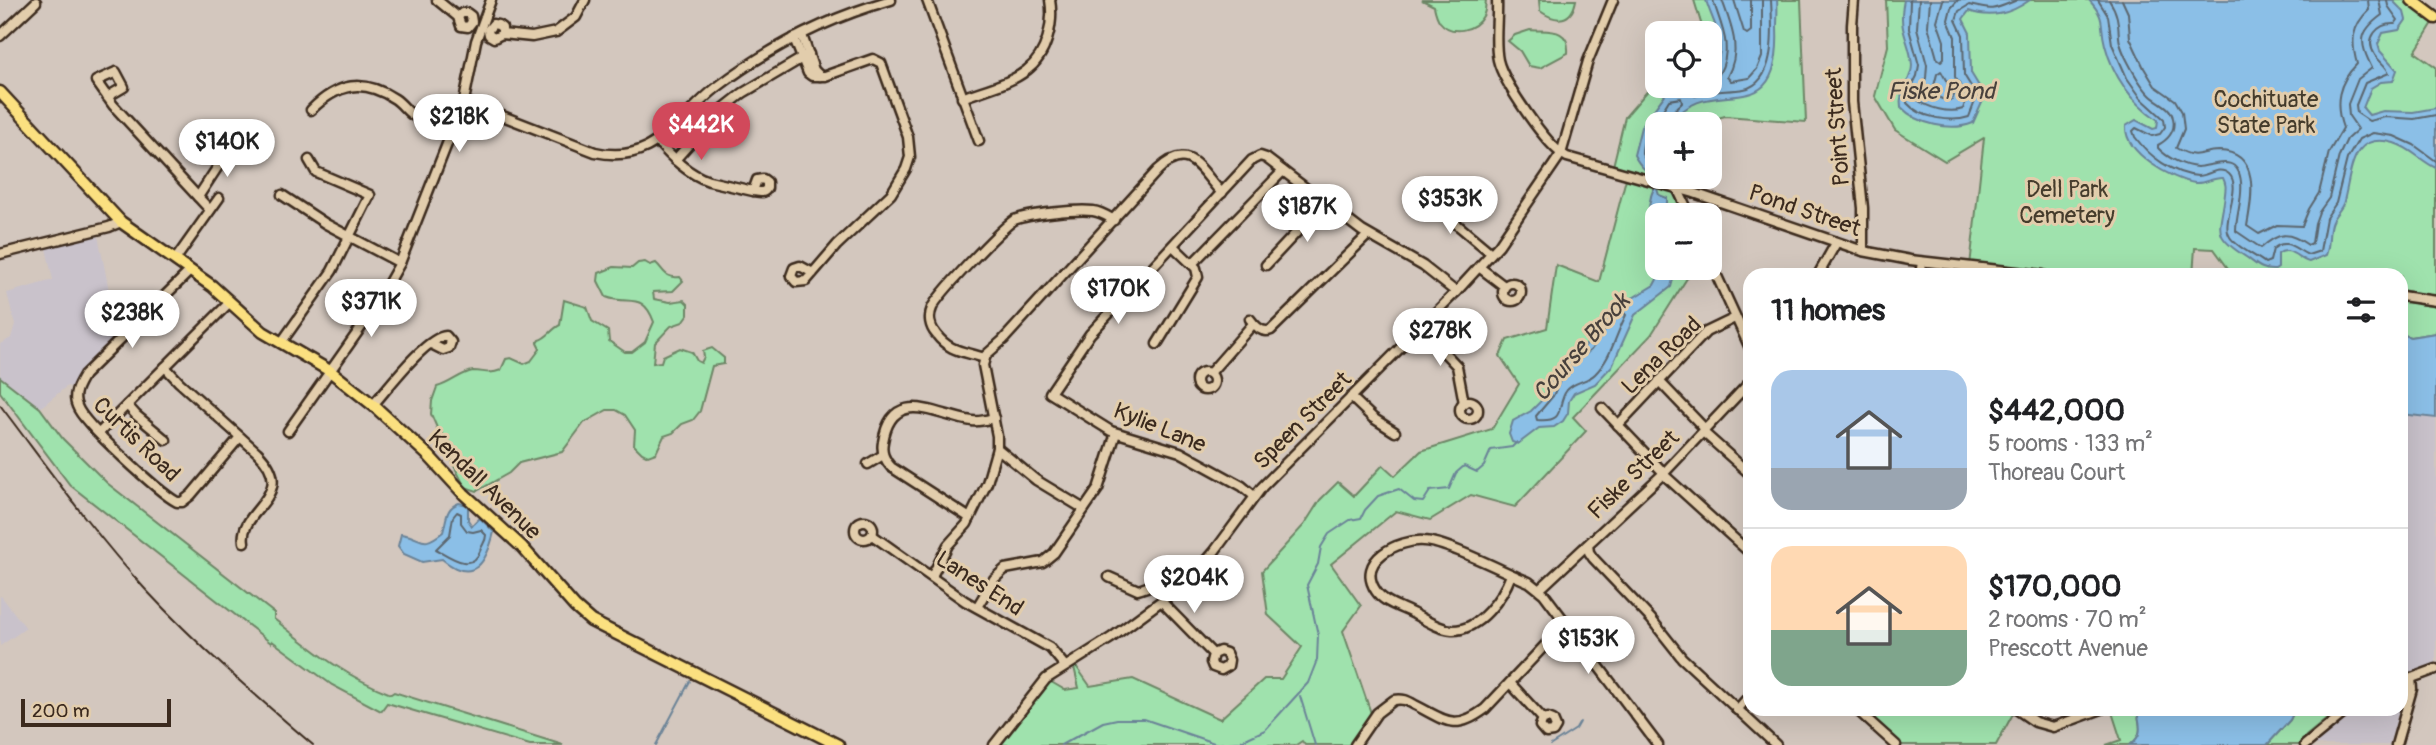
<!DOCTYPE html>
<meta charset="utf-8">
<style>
body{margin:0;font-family:Pangolin,sans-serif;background:#f6f6f6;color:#202124;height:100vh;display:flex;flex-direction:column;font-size:26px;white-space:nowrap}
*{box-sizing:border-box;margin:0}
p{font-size:23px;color:#757577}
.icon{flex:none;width:38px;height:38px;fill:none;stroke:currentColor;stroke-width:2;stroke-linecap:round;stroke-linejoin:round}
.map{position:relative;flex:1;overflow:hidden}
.panel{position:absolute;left:1743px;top:268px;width:665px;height:448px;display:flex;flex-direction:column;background:#fff;border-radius:21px;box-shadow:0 7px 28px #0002}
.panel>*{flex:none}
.tools{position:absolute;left:1645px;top:21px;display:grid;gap:14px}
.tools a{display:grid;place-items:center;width:77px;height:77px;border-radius:14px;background:#fff;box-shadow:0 7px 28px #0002;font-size:35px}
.scale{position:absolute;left:21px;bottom:18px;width:150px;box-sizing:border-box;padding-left:7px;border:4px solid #3b2a1e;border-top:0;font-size:19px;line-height:24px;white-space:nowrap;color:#3b2a1e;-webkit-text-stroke:5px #e2cdac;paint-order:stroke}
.price{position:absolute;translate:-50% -60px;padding:0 16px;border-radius:24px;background:#fff;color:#222;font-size:23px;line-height:46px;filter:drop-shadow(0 2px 4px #0008)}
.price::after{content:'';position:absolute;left:50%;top:42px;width:21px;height:16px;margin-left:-10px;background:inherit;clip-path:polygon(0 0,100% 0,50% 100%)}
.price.on{background:#d1495b;color:#fff}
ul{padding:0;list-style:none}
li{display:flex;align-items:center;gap:21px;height:175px;padding:0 28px}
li+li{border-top:2px solid #e0e0e0}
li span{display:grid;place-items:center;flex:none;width:196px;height:140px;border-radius:21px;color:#555}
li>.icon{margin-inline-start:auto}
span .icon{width:84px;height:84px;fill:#fffc;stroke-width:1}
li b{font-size:30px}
h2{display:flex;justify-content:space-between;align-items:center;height:84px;padding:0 28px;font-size:30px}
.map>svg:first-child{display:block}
.built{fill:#c9c2cb}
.green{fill:#9fe2ad;stroke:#6d8666;stroke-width:2}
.water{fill:#8bbfe7;stroke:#6b8397;stroke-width:2}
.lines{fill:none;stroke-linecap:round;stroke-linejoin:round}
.shore{stroke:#5b666e;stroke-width:2}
.stream{stroke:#6b8397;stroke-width:2}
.minor-casing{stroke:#3b2a1e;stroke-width:13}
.major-casing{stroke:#3b2a1e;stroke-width:15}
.minor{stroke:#e2cdac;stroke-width:8}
.major{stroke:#fbe080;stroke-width:10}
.rail{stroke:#3b2a1e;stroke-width:2}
.labels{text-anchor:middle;stroke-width:6;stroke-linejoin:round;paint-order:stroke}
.park-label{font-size:23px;fill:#453c2c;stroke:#e2cdac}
.street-label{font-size:23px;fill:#3b2a1e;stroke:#e2cdac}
.water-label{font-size:24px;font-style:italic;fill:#47403c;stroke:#e2cdac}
</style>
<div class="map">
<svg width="2436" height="745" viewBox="0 0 2436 745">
<rect width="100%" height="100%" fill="#d3c7be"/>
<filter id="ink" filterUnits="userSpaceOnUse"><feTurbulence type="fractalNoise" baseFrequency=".0143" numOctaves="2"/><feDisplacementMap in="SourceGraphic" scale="14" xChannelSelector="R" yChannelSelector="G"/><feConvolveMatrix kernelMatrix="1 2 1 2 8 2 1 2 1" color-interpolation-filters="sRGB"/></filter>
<g filter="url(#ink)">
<g class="built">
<path d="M 98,235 L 118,336 L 78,377 L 72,387 L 67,386 L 40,408 L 0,377 L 0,344 L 11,338 L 15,324 L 7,293 L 53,280 L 46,248 Z"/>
<path d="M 2401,414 L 2436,418 L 2436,666 L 2403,678 L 2406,688 L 2401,705 Z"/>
<path d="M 1,596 L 26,628 L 0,646 L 0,596 Z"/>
<path d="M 2339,709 L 2400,709 L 2389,745 L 2299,745 L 2306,736 Z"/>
</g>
<g class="green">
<path d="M 1422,0 L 1486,0 C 1485,6 1486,11 1483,16 C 1475,31 1451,36 1440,22 C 1437,18 1435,11 1434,6 Z"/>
<path d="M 1539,0 L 1576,0 C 1572,22 1557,23 1540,11 Z"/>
<path d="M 1694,0 L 1801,0 L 1806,122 L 1725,116 L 1697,124 L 1657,124 L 1657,177 L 1672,177 L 1682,197 L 1680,215 L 1657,215 L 1657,268 L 1687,268 L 1689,275 L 1651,335 L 1573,417 L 1586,431 L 1515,507 L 1471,495 L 1430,520 L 1396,511 L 1331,564 L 1361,606 L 1343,631 L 1373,719 L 1355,745 L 1305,745 L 1302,741 L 1296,745 L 994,745 L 1046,679 L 1065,690 L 1079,688 L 1074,667 L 1076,666 L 1090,686 L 1133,679 L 1220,719 L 1264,679 L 1281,679 L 1302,647 L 1268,615 L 1262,571 L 1304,525 L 1320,500 L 1338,482 L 1354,496 L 1383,465 L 1395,476 L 1421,451 L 1492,429 L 1519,384 L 1500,356 L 1507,340 L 1547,328 L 1556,265 L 1599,282 L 1628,171 L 1613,166 L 1625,117 L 1657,80 L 1657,86 L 1710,86 L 1710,33 L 1704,33 Z"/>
<path d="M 1886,0 L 2412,0 L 2436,18 L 2415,52 L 2436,67 L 2436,296 L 2401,290 L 2401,275 L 2233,275 L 2214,249 L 2195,248 L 2193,275 L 1920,275 L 1922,262 L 1970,266 L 1984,138 L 1945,161 L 1895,130 L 1875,96 L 1888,46 Z"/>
<path d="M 1530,30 C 1547,32 1570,26 1568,53 L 1540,68 L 1529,66 L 1520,51 L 1508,41 L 1515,35 Z"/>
<path d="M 645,262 L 650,265 L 656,263 C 665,271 665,279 680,277 L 683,281 L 673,291 L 653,292 L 654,299 L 670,302 L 684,300 L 688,304 L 688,315 L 683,322 L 671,326 L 655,343 L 653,363 L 661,362 L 663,356 L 680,348 L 692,352 L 697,361 L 701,363 L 704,357 L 703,351 L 712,348 L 724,358 L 724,364 L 712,366 L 700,411 L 693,420 L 682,424 L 673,433 L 664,436 L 656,453 L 648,456 L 642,453 L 634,445 L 635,430 L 625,415 L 616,410 L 607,410 L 584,423 L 562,452 L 519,463 L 509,473 L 477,491 L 465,487 L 453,464 L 450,443 L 437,428 L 431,414 L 432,401 L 437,387 C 450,384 462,372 473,371 C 485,371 488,375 501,370 L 506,359 L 511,358 L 524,364 L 531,361 L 540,349 L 537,343 L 539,340 C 547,338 552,329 560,325 L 564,300 L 587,307 L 592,321 L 608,331 L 609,341 L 625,352 L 632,352 L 645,342 L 654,322 C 643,291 629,306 606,297 L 598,281 L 599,273 L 614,267 L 632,268 L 638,263 Z"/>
<path d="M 2401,301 L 2436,307 L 2436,333 L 2410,337 L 2401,334 Z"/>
<path d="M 0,377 L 40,408 L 63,439 L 107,483 L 274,613 L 274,619 C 315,651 342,675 391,694 L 394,692 L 563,745 L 530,745 L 387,703 L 381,711 L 332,685 L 272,641 L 271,643 L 70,485 L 0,392 Z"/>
<path d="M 1868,709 L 2009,709 L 2014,712 L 1996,745 L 1902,745 L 1866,712 Z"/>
<path d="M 2111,709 L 2137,709 C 2139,724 2145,734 2130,745 L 2106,745 L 2121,740 Z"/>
<path d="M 2295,709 L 2339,709 L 2306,736 L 2299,745 L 2267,745 L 2290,720 Z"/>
</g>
<g class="water">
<path d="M 1706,0 L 1777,0 C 1778,9 1777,18 1777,27 C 1782,138 1708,67 1671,124 L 1657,124 L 1657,175 C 1645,172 1640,166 1634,155 L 1641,127 L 1667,92 L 1681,91 L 1690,86 L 1710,86 C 1710,69 1719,65 1720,49 C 1721,33 1710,15 1706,0 Z"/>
<path d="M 1904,0 L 2030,0 C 2010,14 1991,19 1969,11 L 1963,19 L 1970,33 L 1971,73 L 1985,96 L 1973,123 C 1951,132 1917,124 1901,107 C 1898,90 1912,81 1912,65 C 1910,39 1897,32 1904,0 Z"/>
<path d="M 2089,0 L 2392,0 L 2404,12 L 2406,20 L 2399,30 L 2383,33 L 2378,44 L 2380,51 L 2397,70 L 2393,81 L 2381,82 L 2371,88 L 2363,108 L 2369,115 L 2383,111 L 2413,112 L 2436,108 L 2436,168 C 2421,161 2411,148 2394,143 C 2351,131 2352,170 2344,201 C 2342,210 2334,214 2331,224 C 2328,234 2330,245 2326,255 L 2309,262 C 2298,259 2289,245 2278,254 L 2278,268 L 2275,270 C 2262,271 2256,264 2246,257 C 2210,234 2221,231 2225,194 C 2226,187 2226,184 2223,178 C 2213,177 2205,184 2195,183 C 2172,180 2124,153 2126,126 L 2136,120 L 2153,129 L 2157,128 L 2158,120 C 2132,102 2113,76 2105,45 C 2099,23 2107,20 2089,0 Z"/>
<path d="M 1654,188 L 1657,189 L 1659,195 L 1667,198 L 1667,215 L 1657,215 L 1657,252 C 1649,234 1645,207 1654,188 Z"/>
<path d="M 1663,268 L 1676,268 L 1671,287 L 1635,315 L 1612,366 L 1595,384 L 1574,393 L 1569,401 L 1568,413 L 1563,421 L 1554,427 L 1539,428 L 1518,444 L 1512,442 L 1509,434 L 1513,421 L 1531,411 L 1541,401 L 1559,366 L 1586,345 L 1613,310 L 1654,285 Z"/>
<path d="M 2436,333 L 2436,418 L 2401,414 L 2401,334 L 2410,337 Z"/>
<path d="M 459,503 L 468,505 L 468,520 L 472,526 L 480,518 L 494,532 C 487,561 474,586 442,559 L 422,562 L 404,554 L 398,546 L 401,534 C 425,537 420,550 443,532 C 447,519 445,508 459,503 Z"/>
<path d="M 2137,709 L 2295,709 L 2290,720 L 2267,745 L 2130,745 C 2145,734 2139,724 2137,709 Z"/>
</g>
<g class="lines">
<g class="shore">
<path d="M 1722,0 C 1732,28 1742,50 1727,77 L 1731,81 L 1749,78 L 1757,69 L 1762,57 L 1762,0"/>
<path d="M 1734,0 L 1744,32 L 1747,34 L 1751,31 L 1751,0"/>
<path d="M 1910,0 L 1909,29 L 1919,65 L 1917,76 L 1908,94 L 1907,103 C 1920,118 1951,123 1969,117 L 1977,96 L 1964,75 L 1963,35 L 1956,20 L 1959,11 L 1969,5 C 1994,11 1993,10 2017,0"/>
<path d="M 1919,0 L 1917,28 L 1927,65 L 1926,78 L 1916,99 C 1928,108 1949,114 1963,109 L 1967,97 L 1955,77 L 1955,37 L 1948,20 L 1951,8 L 1958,0"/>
<path d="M 1930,0 L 1928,26 L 1937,58 L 1941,61 L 1944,58 L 1944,41 L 1937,21 L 1943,0"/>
<path d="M 2098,0 L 2108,16 L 2112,44 L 2127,78 L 2141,98 L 2164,119 L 2165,127 L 2160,134 L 2152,136 L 2136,128 L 2133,131 L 2135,137 C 2149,156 2172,174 2198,176 C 2208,176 2219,165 2229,174 C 2243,187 2220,223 2230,237 C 2236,247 2255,255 2265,263 L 2270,261 L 2273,249 C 2286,237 2295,249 2308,255 L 2320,251 L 2326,218 L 2336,203 L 2347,159 L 2359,139 L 2373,133 L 2394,136 L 2414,145 L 2436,161"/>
<path d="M 2109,0 C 2118,13 2118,22 2119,37 C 2120,49 2128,62 2134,73 C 2138,80 2144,89 2150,95 C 2158,103 2171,106 2173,118 C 2176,131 2169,139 2158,145 L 2158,148 C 2167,158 2184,166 2197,167 C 2212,167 2238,151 2241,182 C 2243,198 2236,215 2236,231 L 2261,248 C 2279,232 2288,231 2308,245 L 2312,243 L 2315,223 L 2319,212 L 2329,198 L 2339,156 L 2347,139 L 2358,129 L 2349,116 L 2348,104 L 2358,79 L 2372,68 C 2360,43 2357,33 2382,15 L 2379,0"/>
<path d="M 2122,0 L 2128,13 L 2130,38 L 2144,68 L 2155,86 L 2175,100 L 2182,112 L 2184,129 L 2176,148 C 2198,161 2199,151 2219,151 C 2261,152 2252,198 2247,226 L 2259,234 L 2277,225 L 2302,226 L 2309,209 L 2319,193 L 2329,152 L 2343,128 C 2334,103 2338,83 2357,64 C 2351,42 2351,27 2369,10 L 2368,0"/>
<path d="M 2387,0 L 2388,6 L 2398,20 L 2395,24 C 2378,23 2364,38 2375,55 C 2379,62 2386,65 2389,73 L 2365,83 L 2356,105 L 2357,113 L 2369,121 L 2385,117 L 2414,119 L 2436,115"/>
<path d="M 1941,71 L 1954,95 L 1952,100 L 1942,99 L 1932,94 L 1937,74 Z"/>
<path d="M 1710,78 L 1719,74 C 1734,48 1721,26 1713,0"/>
<path d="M 1692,86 L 1691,93 L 1695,96 C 1710,89 1728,92 1744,89 C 1778,82 1772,25 1771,0"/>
<path d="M 1657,167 L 1648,164 L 1642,154 C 1642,132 1659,118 1669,100 L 1681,98 L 1682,103 L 1668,116 L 1665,124"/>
<path d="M 1622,311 L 1626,315 C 1615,336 1612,357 1595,374 C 1587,382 1575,381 1567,390 C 1555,405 1568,423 1537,420 L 1536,416 L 1553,396 L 1564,371 L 1591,350 L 1610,323 Z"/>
<path d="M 457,512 L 461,514 L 461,523 L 467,531 L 473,532 L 481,530 L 486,535 C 486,542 482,544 480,551 C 472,574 449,556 436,549 L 450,535 L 453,517 Z"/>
</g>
<g class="stream">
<path d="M 1300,696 L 1315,745"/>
<path d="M 656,745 L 690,681"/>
<path d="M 1061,745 L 1103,722 L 1117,719 L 1144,719 L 1217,744 L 1239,742 L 1265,730 L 1308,683 L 1317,660 L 1318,635 L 1307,585 L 1318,564 L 1321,547 L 1329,534 L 1350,520 L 1361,518 L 1365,510 L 1378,496 L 1399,489 L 1414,501 L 1423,502 L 1430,491 L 1449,489 L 1456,473 L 1464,466 L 1477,472 L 1484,466 L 1491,450 L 1512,447 L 1517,442"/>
<path d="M 1551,745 L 1576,729 L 1580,722"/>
</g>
<g class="minor-casing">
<g id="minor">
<path d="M 437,0 L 458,17 L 461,26 L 468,27 L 472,22 L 471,16 L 467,13 L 462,13 L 458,17"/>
<path d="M 927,0 L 979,141"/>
<path d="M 1497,0 C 1498,20 1494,41 1498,60 C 1503,82 1547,147 1567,157 L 1694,193 L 1863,251 L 1910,260 L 2043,275"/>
<path d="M 1854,0 L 1852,25 L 1852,102 L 1863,208 L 1863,251"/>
<path d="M 502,34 L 502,28 L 498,25 L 493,24 L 488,30 L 489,35 L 494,38 L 502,34 L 532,37 L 556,32 L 576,17 L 585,0"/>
<path d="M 802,35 L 814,70 L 820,76"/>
<path d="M 0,36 L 36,2"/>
<path d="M 794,38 L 808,73 L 812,76 L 825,76 L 873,59 L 881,63 L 908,137 L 910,157 L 906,169 L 891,194 L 837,245 L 806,281 L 796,282 L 791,276 L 794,268 L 800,266 L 813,273"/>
<path d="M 107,97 L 124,87 L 116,72 L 96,81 L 113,105 L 210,210"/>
<path d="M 962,98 C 982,90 1010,84 1027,70 C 1047,55 1054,23 1050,0"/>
<path d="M 464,101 L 595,152 C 613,156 631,155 647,147 C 672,134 693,106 716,88 C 768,48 828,18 891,0"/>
<path d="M 311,110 C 338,83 363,78 395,99 C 401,103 405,109 411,114 C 423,123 438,128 451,134"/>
<path d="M 657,141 C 672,158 688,174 709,181 L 753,191 C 759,192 764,194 767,188 L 767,182 L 763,179 L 757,180 L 753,191"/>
<path d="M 675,160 L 715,115 L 743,93 L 809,54"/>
<path d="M 1677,188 L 1690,215"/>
<path d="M 282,195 L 326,224 L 400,263"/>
<path d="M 198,197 L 232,145"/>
<path d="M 1412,202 L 1423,201 L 1435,206 L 1491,253"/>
<path d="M 0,254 L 109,227 L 121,222"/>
<path d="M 175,260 L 219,198"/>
<path d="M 1710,261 L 1750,348"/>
<path d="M 1192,264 L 1283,171"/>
<path d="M 1266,265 L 1324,203"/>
<path d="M 1479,267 L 1504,286"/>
<path d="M 190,271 L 84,375 C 78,385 72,395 77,406 C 83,424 160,493 177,502 L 182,502 L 191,495 L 240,437"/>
<path d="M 1818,275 L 1836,243"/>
<path d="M 1920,275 L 1922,262"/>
<circle cx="1512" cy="292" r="9"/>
<path d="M 2401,296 L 2436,301"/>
<path d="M 1250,319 C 1255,326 1262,334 1271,330 L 1368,235"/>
<path d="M 1421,328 L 1457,366 L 1464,403"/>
<path d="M 281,343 L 332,271 L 370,195 L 316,172 L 309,160"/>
<path d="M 1157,344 L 1198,277 L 1196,268 L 1173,246"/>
<path d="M 984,358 C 966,351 950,353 936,334 C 930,327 928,317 932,308 C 937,295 1000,230 1014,220 C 1029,214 1077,209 1093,211 C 1101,212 1107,216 1114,220"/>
<path d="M 165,367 L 179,382 L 257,452 C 301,495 238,509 244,542"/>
<circle cx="1205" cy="381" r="9"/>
<path d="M 1210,373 L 1253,324"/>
<path d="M 1659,381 L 1705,429"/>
<path d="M 1351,397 L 1373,418 L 1395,432"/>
<circle cx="1469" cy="410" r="9"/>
<path d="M 127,405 L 136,415 L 166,440"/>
<path d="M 373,405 C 388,388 426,337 446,336 L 451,342 L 449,348 L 443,350 L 431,344"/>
<path d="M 1602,408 L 1664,473"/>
<path d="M 1618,425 L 1706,332 L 1735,318"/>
<path d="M 288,431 L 374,309 L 400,263 L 464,101 L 476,41 L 491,0"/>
<path d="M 1703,432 L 1750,474"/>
<path d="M 99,433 L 230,302"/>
<path d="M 997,448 L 1036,480 L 1084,509"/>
<path d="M 868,464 L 883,455"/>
<path d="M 1663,474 L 1750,553"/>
<path d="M 1254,496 L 1242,486 L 1180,452 L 1111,431 L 1050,393 L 1090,334 L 1252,160 L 1260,156 L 1266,158 L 1362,231 L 1423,266 L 1456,292"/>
<path d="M 970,518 L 891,467 C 884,459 881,452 883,442 C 892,385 937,416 972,421 C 979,422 986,420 994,418"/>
<circle cx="864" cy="530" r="9"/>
<path d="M 872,535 L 965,601 L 1050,648 L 1065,666"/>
<path d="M 1588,545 L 1589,552 L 1593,558 L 1651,619 L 1682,658 L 1776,745"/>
<path d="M 1511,575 C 1503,597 1479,631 1452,630 C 1438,629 1424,619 1412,613 C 1400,607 1383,602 1376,591 C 1355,560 1399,539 1424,541 C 1447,542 1504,572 1529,582 L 1544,594 L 1658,745"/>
<path d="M 932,576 L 948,545 L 967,524 L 987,483 L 997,448 L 997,436 L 983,365 L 986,355 L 1003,340 L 1158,170 C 1191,139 1201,173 1222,193"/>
<path d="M 1109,577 L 1138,590 C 1153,586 1189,569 1200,570"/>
<path d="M 1540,589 L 1664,473 L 1750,382"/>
<path d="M 1162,602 L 1213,654 L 1211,662 L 1213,667 L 1221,670 L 1228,666 L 1229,660 L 1226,653 L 1220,651 L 1213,654"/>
<path d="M 977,607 L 994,579 L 1005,569 L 1043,562 L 1054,553 L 1098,489 L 1116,433"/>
<path d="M 2401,682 L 2436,669"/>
<path d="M 1510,683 L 1543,719 L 1548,718 L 1553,720 L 1556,727 L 1553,732 L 1546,733 L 1540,726 L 1543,719"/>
<path d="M 1856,709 L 1896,745"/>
<path d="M 2016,709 L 2035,722 L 2053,727 L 2102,709"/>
<path d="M 1737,710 L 1750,695"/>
<path d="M 994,745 L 1046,679 L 1111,638 L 1191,579 L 1214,552 L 1262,487 L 1456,292 L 1499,245 L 1561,154 L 1588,61 L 1613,0"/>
<path d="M 1355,745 L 1377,713 L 1394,700 C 1403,698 1408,701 1415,705 C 1445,720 1454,732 1485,709 L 1566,623"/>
<path d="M 2305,745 L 2349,709"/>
<path d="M 2396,745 L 2412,689 L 2411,678"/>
</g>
</g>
<g class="major-casing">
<g id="major">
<path d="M 2412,0 L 2436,18"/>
<path d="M 0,92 L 121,222 L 212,286 L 263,332 L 330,371 L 373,405 L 429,456 L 464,494 L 522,547 L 575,607 L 591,621 L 838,745"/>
</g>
</g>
<use href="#minor" class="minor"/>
<use href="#major" class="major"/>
<path class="rail" d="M 0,405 C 47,467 92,531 145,589 C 197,645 255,695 313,745"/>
</g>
</g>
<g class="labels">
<g class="park-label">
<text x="2266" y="107">Cochituate<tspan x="2266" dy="26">State Park</tspan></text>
<text x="2067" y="197">Dell Park<tspan x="2067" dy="26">Cemetery</tspan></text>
</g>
<g class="street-label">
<text transform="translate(1837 127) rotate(-94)" y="8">Point Street</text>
<text transform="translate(1805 210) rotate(19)" y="8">Pond Street</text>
<text transform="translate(1661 355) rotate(-44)" y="8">Lena Road</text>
<text transform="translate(1302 420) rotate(-45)" y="8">Speen Street</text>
<text transform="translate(1160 427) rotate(22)" y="8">Kylie Lane</text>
<text transform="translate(137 439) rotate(44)" y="8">Curtis Road</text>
<text transform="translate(1633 474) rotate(-44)" y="8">Fiske Street</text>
<text transform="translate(485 484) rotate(44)" y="8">Kendall Avenue</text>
<text transform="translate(980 583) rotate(33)" y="8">Lanes End</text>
</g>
<g class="water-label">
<text x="1941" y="99">Fiske Pond</text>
<text transform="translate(1581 347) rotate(-49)" y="8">Course Brook</text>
</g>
</g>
</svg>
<div class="tools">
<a><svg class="icon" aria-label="locate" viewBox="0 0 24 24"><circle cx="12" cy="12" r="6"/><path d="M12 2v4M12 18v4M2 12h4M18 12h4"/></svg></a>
<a>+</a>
<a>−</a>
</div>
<div class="scale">200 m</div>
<b class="price" style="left:459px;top:154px">$218K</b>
<b class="price on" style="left:701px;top:162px">$442K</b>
<b class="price" style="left:227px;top:179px">$140K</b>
<b class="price" style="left:1450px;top:236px">$353K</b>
<b class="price" style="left:1307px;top:244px">$187K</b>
<b class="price" style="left:1118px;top:326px">$170K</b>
<b class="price" style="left:371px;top:339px">$371K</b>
<b class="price" style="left:132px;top:350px">$238K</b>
<b class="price" style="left:1440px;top:368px">$278K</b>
<b class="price" style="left:1194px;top:615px">$204K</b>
<b class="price" style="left:1588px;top:676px">$153K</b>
<section class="panel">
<h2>11 homes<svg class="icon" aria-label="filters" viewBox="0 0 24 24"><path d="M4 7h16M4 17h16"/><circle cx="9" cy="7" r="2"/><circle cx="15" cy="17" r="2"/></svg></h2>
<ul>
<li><span style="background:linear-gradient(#a9c7e8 70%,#9aa5b1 0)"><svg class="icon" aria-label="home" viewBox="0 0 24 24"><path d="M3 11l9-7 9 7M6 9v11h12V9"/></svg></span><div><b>$442,000</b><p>5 rooms · 133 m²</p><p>Thoreau Court</p></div></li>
<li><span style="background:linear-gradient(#ffd9b3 60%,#7fa58c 0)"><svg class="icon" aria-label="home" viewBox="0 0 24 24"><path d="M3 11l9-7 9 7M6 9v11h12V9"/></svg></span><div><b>$170,000</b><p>2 rooms · 70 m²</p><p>Prescott Avenue</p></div></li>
</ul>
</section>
</div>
